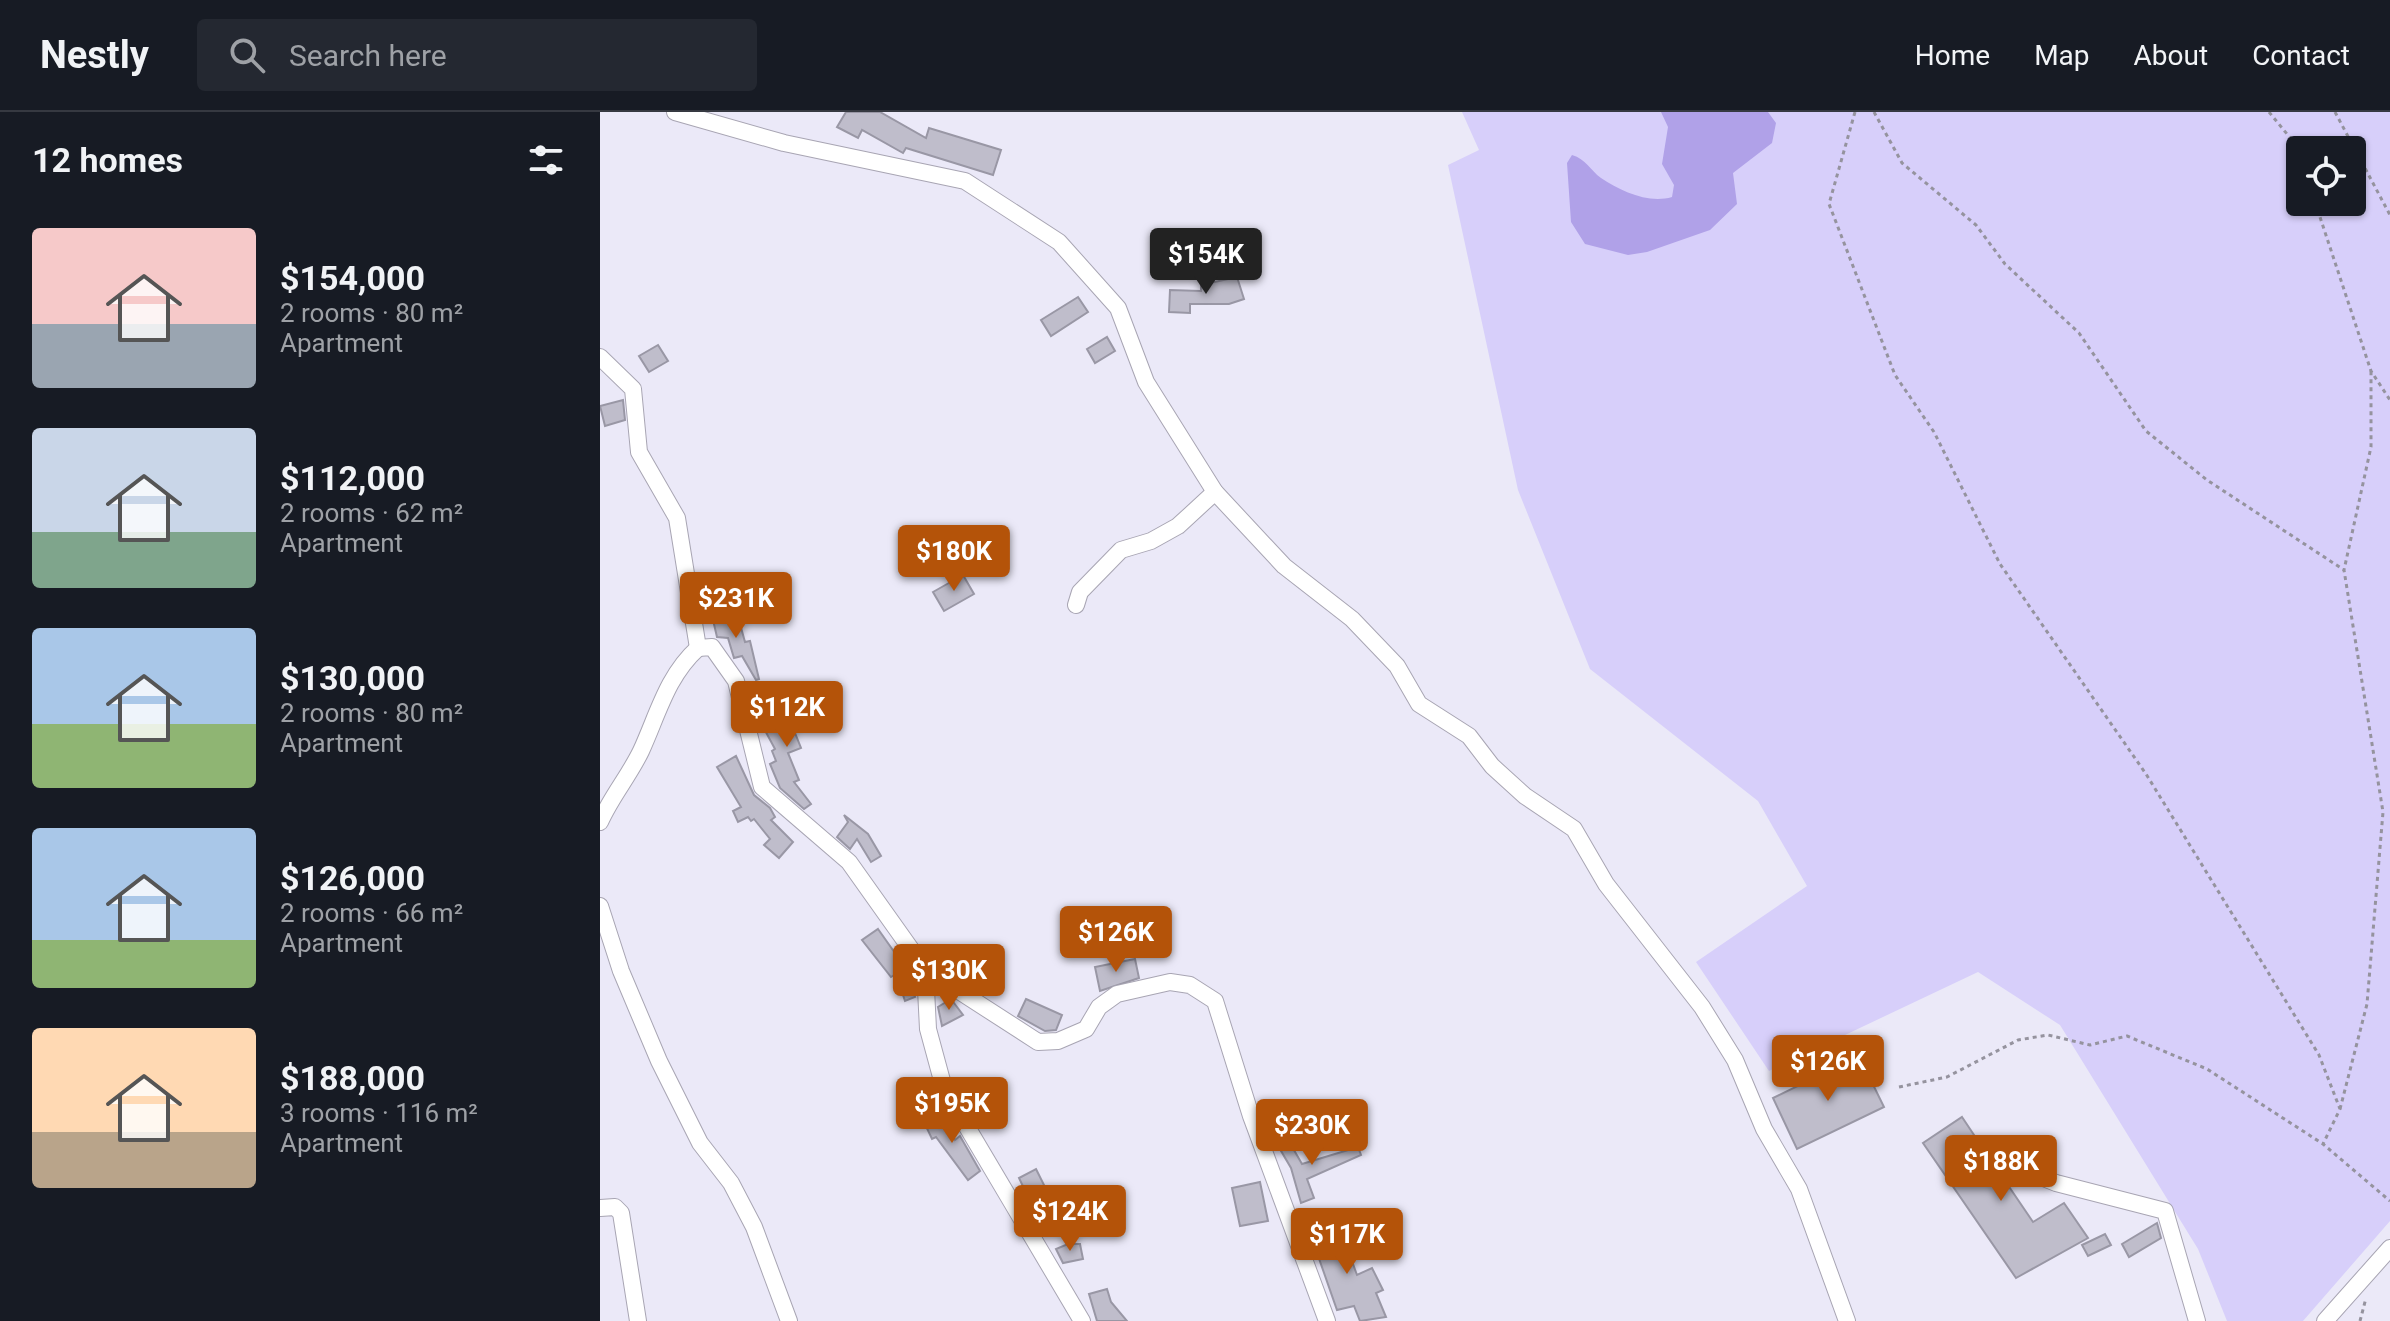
<!DOCTYPE html>
<meta charset="utf-8">
<style>
body{margin:0;font-family:Roboto,sans-serif;background:#242831;color:#f1f3f6;height:100vh;display:flex;flex-direction:column;font-size:30px;white-space:nowrap}
*{box-sizing:border-box;margin:0}
p{font-size:26px;color:#9ea1a6}
.icon{flex:none;width:44px;height:44px;fill:none;stroke:currentColor;stroke-width:2;stroke-linecap:round;stroke-linejoin:round}
.map{position:relative;flex:1;overflow:hidden}
.sheet{display:flex;flex-direction:column;background:#171b24;width:600px}
.sheet>*{flex:none}
.controls{position:absolute;left:1686px;top:24px;display:grid;gap:16px}
.controls a{display:grid;place-items:center;width:80px;height:80px;border-radius:8px;background:#171b24;box-shadow:0 2px 6px #0004;font-size:40px}
.price{position:absolute;translate:-50% -68px;padding:0 18px;border-radius:8px;background:#b45309;color:#fff;font-size:26px;line-height:52px;filter:drop-shadow(0 2px 4px #0008)}
.price::after{content:'';position:absolute;left:50%;top:48px;width:24px;height:18px;margin-left:-12px;background:inherit;clip-path:polygon(0 0,100% 0,50% 100%)}
.price.active{background:#222;color:#fff}
ul{padding:0;list-style:none}
li{display:flex;align-items:center;gap:24px;height:200px;padding:0 32px}
li span{display:grid;place-items:center;flex:none;width:224px;height:160px;border-radius:8px;color:#555}
li>.icon{margin-inline-start:auto}
span .icon{width:96px;height:96px;fill:#fffc;stroke-width:1}
li b{font-size:34px}
h2{display:flex;justify-content:space-between;align-items:center;height:96px;padding:0 32px;font-size:34px}
header{display:flex;align-items:center;gap:48px;box-sizing:border-box;height:112px;padding:0 40px;background:#171b24;border-bottom:2px solid #363941}
header strong{font-size:38px}
nav{display:flex;gap:44px;margin-inline-start:auto;font-size:28px}
.search{width:560px;height:72px;background:#242831;display:flex;align-items:center;gap:20px;box-sizing:border-box;padding:0 28px;border-radius:8px;color:#9ea1a6;font-size:30px}
main{display:flex;flex:1;min-height:0}
.map>svg:first-child{display:block}
.green{fill:#d7cffa;fill-rule:evenodd}
.water{fill:#b0a1e8}
.building{fill:#bfbdcb;stroke:#9997a5;stroke-width:2}
.lines{fill:none;stroke-linecap:round;stroke-linejoin:round}
.minor-casing{stroke:#a8a5b3;stroke-width:18}
.path{stroke:#95939e;stroke-width:3;stroke-dasharray:4 4;stroke-linecap:butt}
.minor{stroke:#fff;stroke-width:16}
</style>
<header>
<strong>Nestly</strong>
<div class="search"><svg class="icon" aria-label="search" viewBox="0 0 24 24"><circle cx="10" cy="10" r="6"/><path d="M15 15l6 6"/></svg>Search here</div>
<nav><a>Home</a><a>Map</a><a>About</a><a>Contact</a></nav>
</header>
<main>
<section class="sheet">
<h2>12 homes<svg class="icon" aria-label="filters" viewBox="0 0 24 24"><path d="M4 7h16M4 17h16"/><circle cx="9" cy="7" r="2"/><circle cx="15" cy="17" r="2"/></svg></h2>
<ul>
<li><span style="background:linear-gradient(#f6c9c9 60%,#9aa5b1 0)"><svg class="icon" aria-label="home" viewBox="0 0 24 24"><path d="M3 11l9-7 9 7M6 9v11h12V9"/></svg></span><div><b>$154,000</b><p>2 rooms · 80 m²</p><p>Apartment</p></div></li>
<li><span style="background:linear-gradient(#c9d6e8 65%,#7fa58c 0)"><svg class="icon" aria-label="home" viewBox="0 0 24 24"><path d="M3 11l9-7 9 7M6 9v11h12V9"/></svg></span><div><b>$112,000</b><p>2 rooms · 62 m²</p><p>Apartment</p></div></li>
<li><span style="background:linear-gradient(#a9c7e8 60%,#8fb573 0)"><svg class="icon" aria-label="home" viewBox="0 0 24 24"><path d="M3 11l9-7 9 7M6 9v11h12V9"/></svg></span><div><b>$130,000</b><p>2 rooms · 80 m²</p><p>Apartment</p></div></li>
<li><span style="background:linear-gradient(#a9c7e8 70%,#8fb573 0)"><svg class="icon" aria-label="home" viewBox="0 0 24 24"><path d="M3 11l9-7 9 7M6 9v11h12V9"/></svg></span><div><b>$126,000</b><p>2 rooms · 66 m²</p><p>Apartment</p></div></li>
<li><span style="background:linear-gradient(#ffd9b3 65%,#b9a48a 0)"><svg class="icon" aria-label="home" viewBox="0 0 24 24"><path d="M3 11l9-7 9 7M6 9v11h12V9"/></svg></span><div><b>$188,000</b><p>3 rooms · 116 m²</p><p>Apartment</p></div></li>
</ul>
</section>
<div class="map">
<svg width="1790" height="1209" viewBox="0 0 1790 1209">
<rect width="100%" height="100%" fill="#ebe9f8"/>
<path class="green" d="M 862,0 L 1790,0 L 1790,1109 L 1703,1209 L 1627,1209 L 1598,1137 L 1460,913 L 1378,860 L 1169,959 L 1096,850 L 1207,774 L 1158,689 L 990,557 L 918,378 L 848,53 L 879,38 ZM 1700,38 L 1752,38 L 1752,90 L 1700,90 Z"/>
<path class="water" d="M 1061,0 L 1168,0 L 1176,11 L 1172,31 L 1133,61 L 1137,92 L 1110,118 L 1047,140 L 1028,143 L 985,132 L 971,110 L 967,51 L 972,43 C 986,47 990,58 1001,66 C 1021,79 1048,92 1072,85 L 1074,73 L 1062,52 L 1068,15 Z"/>
<g class="building">
<path d="M 246,0 L 280,0 L 326,26 L 329,16 L 401,38 L 393,63 L 306,36 L 303,41 L 262,18 L 258,26 L 237,15 Z"/>
<path d="M 637,165 L 644,187 L 629,192 L 590,192 L 590,201 L 569,200 L 570,178 L 601,179 L 601,173 Z"/>
<path d="M 478,185 L 488,200 L 451,224 L 441,208 Z"/>
<path d="M 507,225 L 515,239 L 495,251 L 487,237 Z"/>
<path d="M 58,233 L 68,249 L 49,260 L 39,244 Z"/>
<path d="M 23,288 L 25,308 L 5,314 L 0,294 Z"/>
<path d="M 363,463 L 374,482 L 344,499 L 333,480 Z"/>
<path d="M 137,501 L 145,530 L 150,529 L 159,567 L 156,568 L 142,544 L 134,546 L 128,526 L 117,525 L 113,508 Z"/>
<path d="M 199,589 L 209,606 L 193,616 L 201,636 L 188,641 L 199,668 L 194,670 L 211,692 L 204,697 L 180,676 L 170,652 L 176,649 L 172,639 L 175,637 L 161,611 Z"/>
<path d="M 136,644 L 154,683 L 170,696 L 175,705 L 171,708 L 193,730 L 179,746 L 164,733 L 170,727 L 154,707 L 151,709 L 148,705 L 138,710 L 133,699 L 141,695 L 117,655 Z"/>
<path d="M 244,703 L 268,722 L 281,744 L 271,750 L 257,727 L 250,737 L 237,725 L 248,710 Z"/>
<path d="M 278,817 L 309,861 L 315,885 L 305,889 L 296,862 L 291,865 L 262,828 Z"/>
<path d="M 535,847 L 539,866 L 500,879 L 495,855 Z"/>
<path d="M 351,887 L 363,903 L 342,914 L 338,895 Z"/>
<path d="M 426,887 L 462,903 L 456,918 L 445,919 L 418,904 Z"/>
<path d="M 1259,944 L 1284,995 L 1197,1037 L 1173,986 Z"/>
<path d="M 341,999 L 355,1028 L 360,1024 L 380,1059 L 368,1068 L 336,1025 L 332,1027 L 323,1008 Z"/>
<path d="M 1362,1005 L 1390,1047 L 1392,1055 L 1399,1060 L 1433,1110 L 1464,1091 L 1488,1126 L 1416,1166 L 1323,1031 Z"/>
<path d="M 687,1026 L 702,1052 L 758,1035 L 761,1043 L 707,1067 L 714,1086 L 701,1091 L 691,1056 L 677,1032 Z"/>
<path d="M 436,1057 L 446,1077 L 429,1087 L 419,1066 Z"/>
<path d="M 660,1070 L 668,1109 L 640,1114 L 632,1076 Z"/>
<path d="M 734,1110 L 740,1132 L 745,1130 L 757,1163 L 772,1156 L 783,1178 L 776,1181 L 786,1205 L 760,1209 L 754,1194 L 737,1198 L 709,1118 Z"/>
<path d="M 1557,1111 L 1561,1126 L 1529,1145 L 1522,1132 Z"/>
<path d="M 1505,1122 L 1511,1133 L 1488,1144 L 1482,1133 Z"/>
<path d="M 468,1132 L 480,1132 L 483,1147 L 463,1151 L 456,1137 Z"/>
<path d="M 507,1177 L 511,1190 L 527,1209 L 497,1209 L 489,1182 Z"/>
</g>
<g class="lines">
<g class="minor-casing">
<g id="minor">
<path d="M 75,0 L 184,31 L 365,69 L 459,130 L 518,196 L 546,270 L 615,380 L 684,454 L 752,507 L 797,554 L 819,592 L 869,624 L 892,654 L 925,684 L 974,717 L 1006,772 L 1102,895 L 1135,948 L 1164,1017 L 1199,1077 L 1247,1209"/>
<path d="M 0,245 L 33,277 L 39,340 L 77,406 L 98,536 L 112,535 L 136,569 L 162,675 L 249,750 L 325,857 L 328,917 L 344,976 L 482,1209"/>
<path d="M 476,493 L 480,480 L 521,438 L 551,429 L 578,414 L 615,380"/>
<path d="M 0,710 C 11,685 29,664 41,639 C 58,602 67,564 98,536"/>
<path d="M 0,794 L 21,859 L 59,949 L 100,1031 L 131,1071 L 154,1115 L 189,1209"/>
<path d="M 325,857 L 438,930 L 458,929 L 486,917 L 499,895 L 517,882 L 570,870 L 590,873 L 615,889 L 651,1004 L 727,1209"/>
<path d="M 1401,1049 L 1456,1071 L 1565,1099 L 1597,1209"/>
<path d="M 0,1096 L 15,1095 L 21,1101 L 38,1209"/>
<path d="M 1725,1209 L 1790,1136"/>
</g>
</g>
<g class="path">
<path d="M 1255,0 L 1229,92 L 1295,263 L 1334,320 L 1400,452 L 1546,662 L 1719,943 L 1740,997 L 1723,1032"/>
<path d="M 1274,0 L 1302,51 L 1376,113 L 1405,152 L 1479,221 L 1546,319 L 1607,368 L 1744,458"/>
<path d="M 1669,0 L 1696,33 L 1700,44"/>
<path d="M 1735,0 L 1790,103"/>
<path d="M 1715,90 L 1771,259 L 1790,288"/>
<path d="M 1299,975 L 1347,965 L 1418,928 L 1448,923 L 1490,933 L 1527,924 L 1607,957 L 1723,1032 L 1790,1089"/>
<path d="M 1740,997 L 1767,892 L 1783,700 L 1744,458 L 1771,335 L 1771,259"/>
<path d="M 1760,1209 L 1766,1186"/>
</g>
<use href="#minor" class="minor"/>
</g>
</svg>
<div class="controls">
<a><svg class="icon" aria-label="locate" viewBox="0 0 24 24"><circle cx="12" cy="12" r="6"/><path d="M12 2v4M12 18v4M2 12h4M18 12h4"/></svg></a>
</div>
<b class="price active" style="left:606px;top:184px">$154K</b>
<b class="price" style="left:354px;top:481px">$180K</b>
<b class="price" style="left:136px;top:528px">$231K</b>
<b class="price" style="left:187px;top:637px">$112K</b>
<b class="price" style="left:516px;top:862px">$126K</b>
<b class="price" style="left:349px;top:900px">$130K</b>
<b class="price" style="left:1228px;top:991px">$126K</b>
<b class="price" style="left:352px;top:1033px">$195K</b>
<b class="price" style="left:712px;top:1055px">$230K</b>
<b class="price" style="left:1401px;top:1091px">$188K</b>
<b class="price" style="left:470px;top:1141px">$124K</b>
<b class="price" style="left:747px;top:1164px">$117K</b>
</div>
</main>
